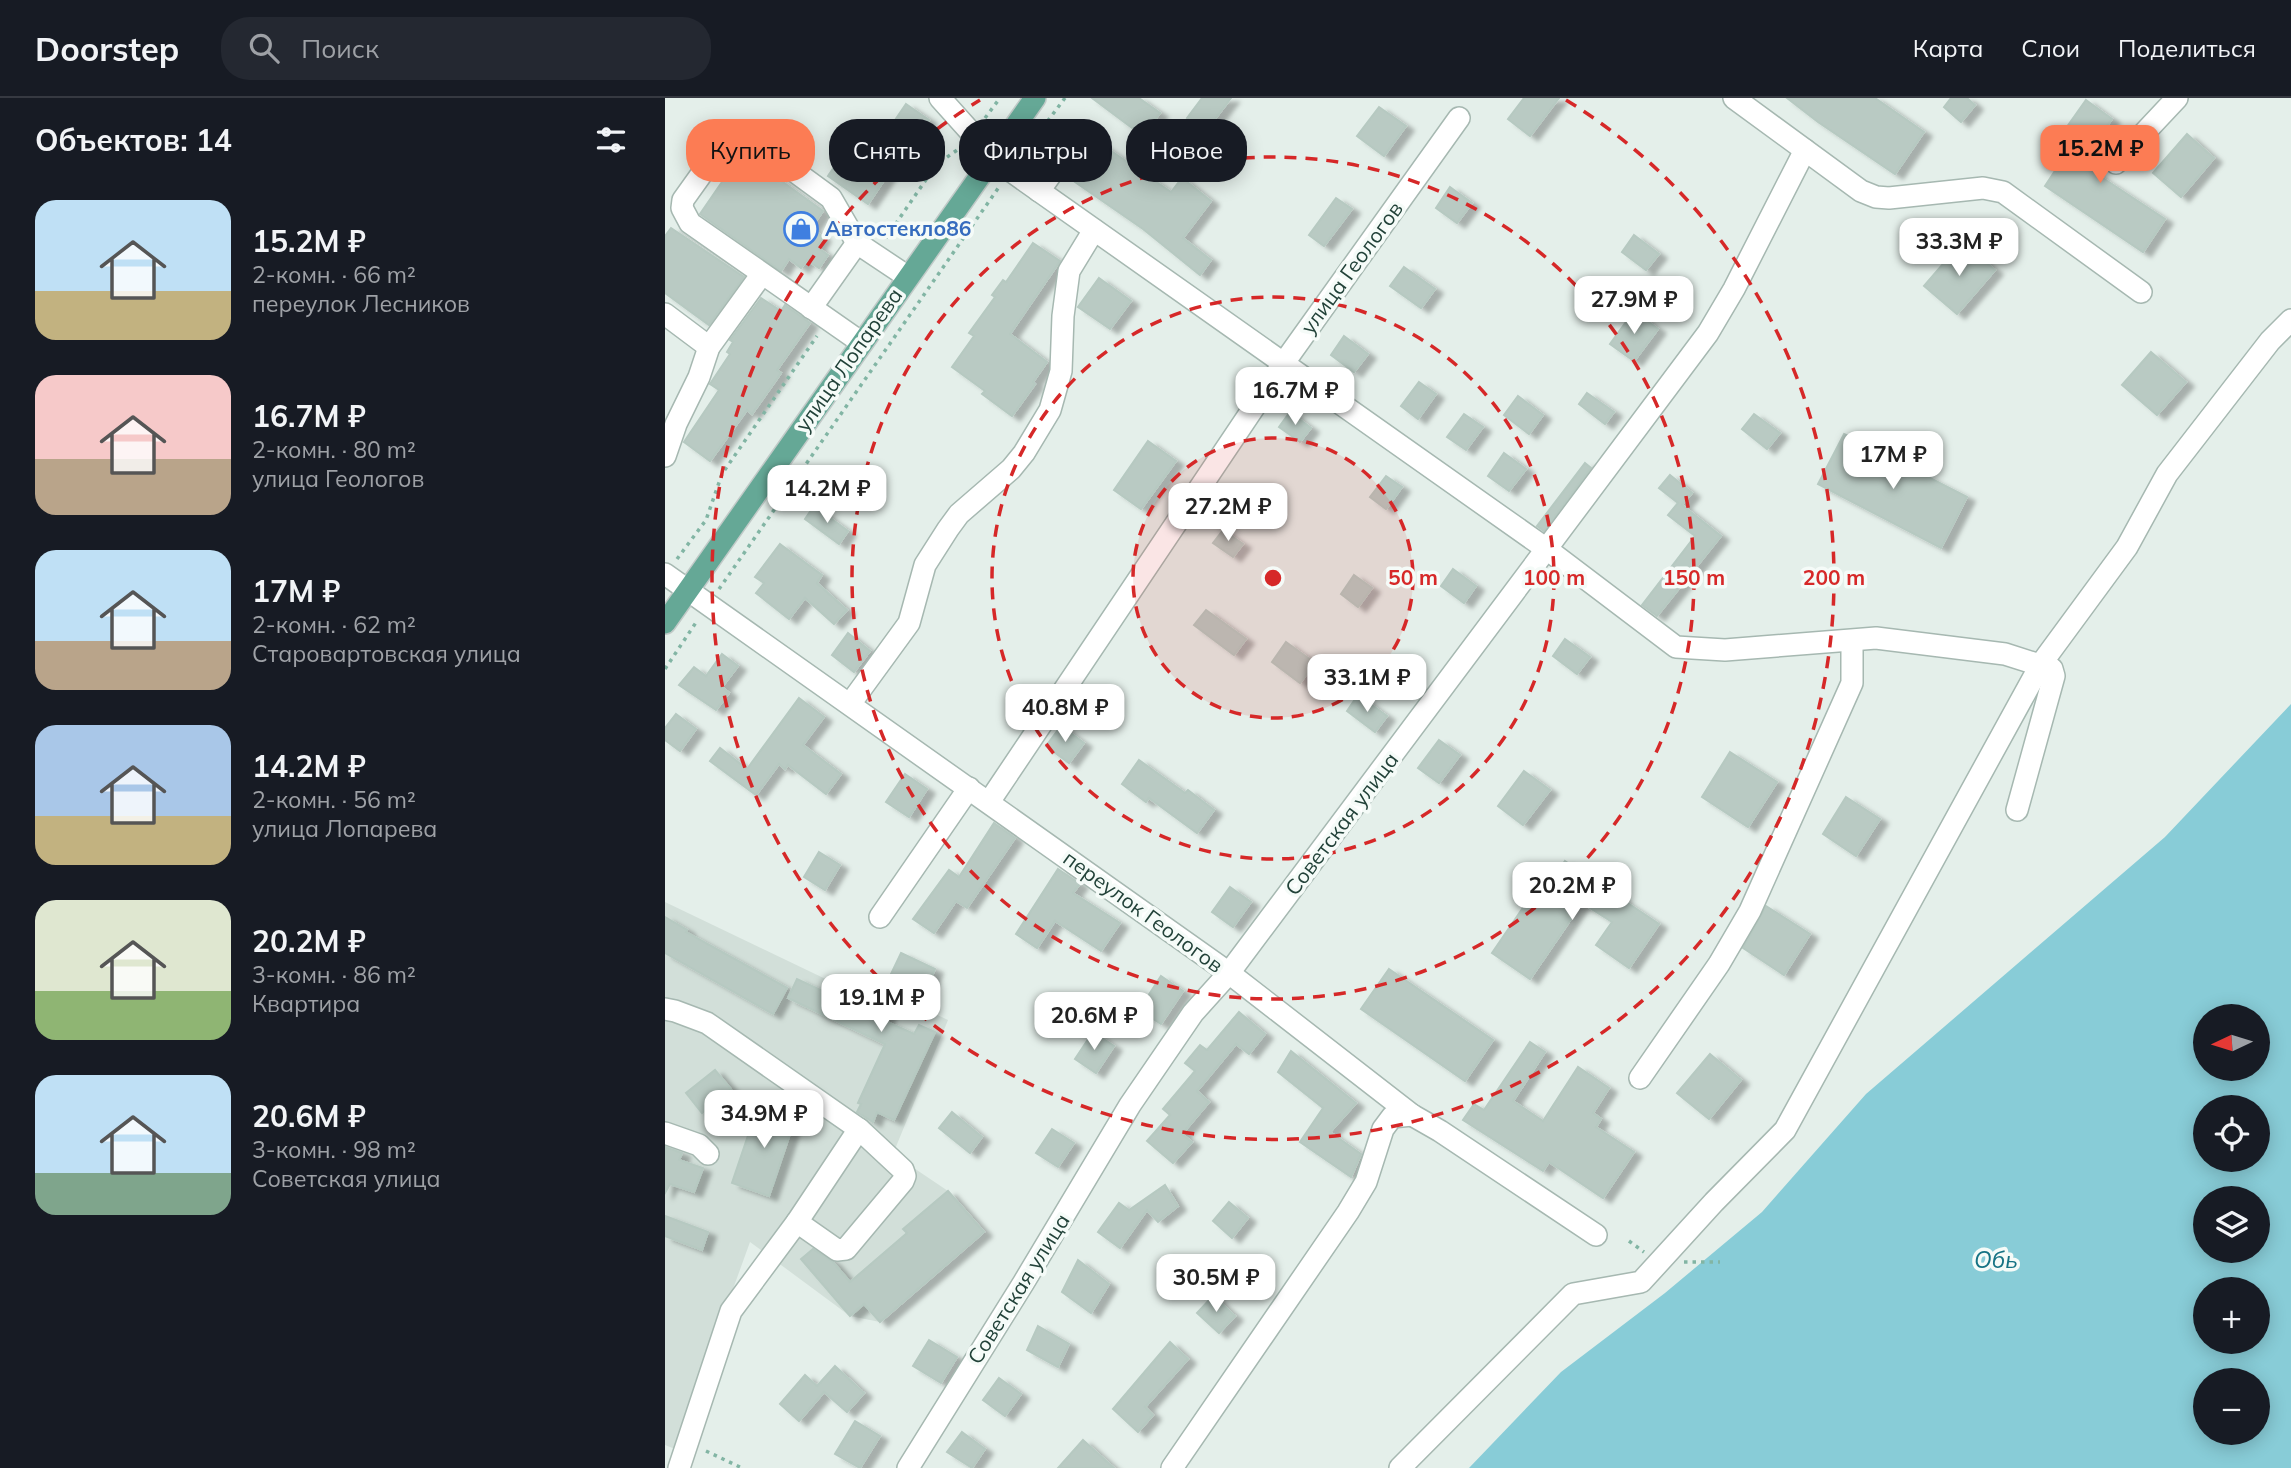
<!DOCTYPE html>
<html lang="ru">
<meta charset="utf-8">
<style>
body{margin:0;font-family:Mulish,sans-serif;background:#242831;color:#f1f3f6;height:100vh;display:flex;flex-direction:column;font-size:26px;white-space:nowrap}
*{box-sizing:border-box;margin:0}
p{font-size:23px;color:#9ea1a6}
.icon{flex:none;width:38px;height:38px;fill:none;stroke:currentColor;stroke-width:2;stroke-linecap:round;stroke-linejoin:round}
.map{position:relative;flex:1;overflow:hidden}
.details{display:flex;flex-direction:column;background:#171b24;width:665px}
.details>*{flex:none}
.top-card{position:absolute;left:21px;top:21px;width:665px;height:63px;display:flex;gap:14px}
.needle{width:46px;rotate:266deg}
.buttons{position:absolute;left:1528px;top:906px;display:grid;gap:14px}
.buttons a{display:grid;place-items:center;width:77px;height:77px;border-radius:50%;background:#171b24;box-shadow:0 4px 18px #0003;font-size:35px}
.price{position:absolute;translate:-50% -60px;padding:0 16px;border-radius:14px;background:#fff;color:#222;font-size:23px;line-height:46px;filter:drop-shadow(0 2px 4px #0008)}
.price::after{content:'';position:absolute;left:50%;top:42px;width:21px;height:16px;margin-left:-10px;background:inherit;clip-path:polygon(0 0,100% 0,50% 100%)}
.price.on{background:#fc7c54;color:#111}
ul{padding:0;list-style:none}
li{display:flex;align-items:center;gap:21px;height:175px;padding:0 35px}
li span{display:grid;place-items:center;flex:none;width:196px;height:140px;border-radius:21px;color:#555}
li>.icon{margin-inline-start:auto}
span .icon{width:84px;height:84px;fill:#fffc;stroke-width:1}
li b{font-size:30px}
h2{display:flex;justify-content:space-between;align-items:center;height:84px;padding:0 35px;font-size:30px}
.chip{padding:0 24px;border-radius:28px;background:#171b24;box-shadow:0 4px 18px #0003;font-size:24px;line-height:63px}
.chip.on{background:#fc7c54;color:#111}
header{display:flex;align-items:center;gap:42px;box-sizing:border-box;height:98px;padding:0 35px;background:#171b24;border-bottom:2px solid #363941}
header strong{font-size:33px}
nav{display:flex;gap:38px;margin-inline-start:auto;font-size:24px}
.search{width:490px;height:63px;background:#242831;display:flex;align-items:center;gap:18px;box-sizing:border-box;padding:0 24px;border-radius:28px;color:#9ea1a6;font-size:26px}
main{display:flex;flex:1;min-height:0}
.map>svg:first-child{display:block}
.built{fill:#d2dfd9}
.water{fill:#88ccd7;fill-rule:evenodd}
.building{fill:#b9cac3;stroke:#b6c9c1;stroke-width:2;filter:url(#shadow)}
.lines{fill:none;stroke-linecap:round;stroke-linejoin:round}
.minor-casing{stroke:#a6b8b1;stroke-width:24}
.major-casing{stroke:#c1cac8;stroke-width:24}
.path{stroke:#82b5a4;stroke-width:3.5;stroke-dasharray:3.5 5;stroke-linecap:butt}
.minor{stroke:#fff;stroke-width:21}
.major{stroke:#65a896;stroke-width:21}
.ring{fill:none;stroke:#d62828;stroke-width:3.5;stroke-dasharray:12 9}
.labels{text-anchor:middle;stroke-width:7;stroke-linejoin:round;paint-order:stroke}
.shop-label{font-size:21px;font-weight:bold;fill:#366cbe;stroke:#f5fbf8;text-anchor:start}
.street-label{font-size:21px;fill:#224239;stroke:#f5fbf8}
.water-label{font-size:23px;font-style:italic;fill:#167384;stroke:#f5fbf8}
.centre{fill:#d62828;stroke:#f5fbf8;stroke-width:3.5}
.ring-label{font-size:21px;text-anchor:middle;font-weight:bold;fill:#d62828;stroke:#f5fbf8;stroke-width:7;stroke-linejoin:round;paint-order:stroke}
</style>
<header>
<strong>Doorstep</strong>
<div class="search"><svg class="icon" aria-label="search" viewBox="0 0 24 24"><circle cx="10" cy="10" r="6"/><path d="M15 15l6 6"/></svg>Поиск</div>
<nav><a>Карта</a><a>Слои</a><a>Поделиться</a></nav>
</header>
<main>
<section class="details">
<h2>Объектов: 14<svg class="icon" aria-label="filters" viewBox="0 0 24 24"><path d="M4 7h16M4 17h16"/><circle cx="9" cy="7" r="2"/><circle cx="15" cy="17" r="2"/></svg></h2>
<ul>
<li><span style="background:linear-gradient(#bfe0f5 65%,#c2b280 0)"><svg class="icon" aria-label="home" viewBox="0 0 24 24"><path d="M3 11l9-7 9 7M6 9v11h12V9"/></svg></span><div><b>15.2M ₽</b><p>2-комн. · 66 m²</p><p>переулок Лесников</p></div></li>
<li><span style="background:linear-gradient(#f6c9c9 60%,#b9a48a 0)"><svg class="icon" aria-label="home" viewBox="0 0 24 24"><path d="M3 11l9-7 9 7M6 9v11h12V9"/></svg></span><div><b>16.7M ₽</b><p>2-комн. · 80 m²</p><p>улица Геологов</p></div></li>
<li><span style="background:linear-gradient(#bfe0f5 65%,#b9a48a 0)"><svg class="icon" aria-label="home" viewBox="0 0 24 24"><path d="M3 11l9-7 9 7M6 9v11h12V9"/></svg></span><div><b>17M ₽</b><p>2-комн. · 62 m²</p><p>Старовартовская улица</p></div></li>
<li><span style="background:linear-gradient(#a9c7e8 65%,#c2b280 0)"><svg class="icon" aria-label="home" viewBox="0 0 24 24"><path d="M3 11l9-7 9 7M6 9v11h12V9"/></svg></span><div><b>14.2M ₽</b><p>2-комн. · 56 m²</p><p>улица Лопарева</p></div></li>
<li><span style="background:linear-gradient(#dfe7d0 65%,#8fb573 0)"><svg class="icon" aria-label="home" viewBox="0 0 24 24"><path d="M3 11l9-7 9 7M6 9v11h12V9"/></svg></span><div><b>20.2M ₽</b><p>3-комн. · 86 m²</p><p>Квартира</p></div></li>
<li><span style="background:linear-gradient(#bfe0f5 70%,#7fa58c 0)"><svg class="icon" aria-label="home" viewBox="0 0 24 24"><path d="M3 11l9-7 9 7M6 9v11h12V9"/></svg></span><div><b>20.6M ₽</b><p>3-комн. · 98 m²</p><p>Советская улица</p></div></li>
</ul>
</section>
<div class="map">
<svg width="1626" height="1370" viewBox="0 0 1626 1370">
<defs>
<filter id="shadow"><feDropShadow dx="8" dy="4.5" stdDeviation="2" flood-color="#0004"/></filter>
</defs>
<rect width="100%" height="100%" fill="#e4efea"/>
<path class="built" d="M 0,804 L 196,898 L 202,884 L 283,922 L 228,1056 L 283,1093 L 215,1224 L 185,1218 L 85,1144 L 10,1351 L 0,1347 Z"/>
<path class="water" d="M 1626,606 L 1626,1370 L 804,1370 L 896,1274 L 1000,1195 L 1097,1114 L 1201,996 L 1500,739 ZM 1540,919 L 1592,919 L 1592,971 L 1540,971 ZM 1540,1010 L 1592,1010 L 1592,1062 L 1540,1062 ZM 1540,1101 L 1592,1101 L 1592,1153 L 1540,1153 ZM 1540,1192 L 1592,1192 L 1592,1244 L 1540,1244 ZM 1540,1283 L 1592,1283 L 1592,1335 L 1540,1335 Z"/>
<g class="building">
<path d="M 427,0 L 474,0 L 495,15 L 478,38 Z"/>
<path d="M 537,0 L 566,0 L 540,34 L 522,20 Z"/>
<path d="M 859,0 L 894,0 L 865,38 L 843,21 Z"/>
<path d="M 1122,0 L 1210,0 L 1259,34 L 1230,76 L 1153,24 Z"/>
<path d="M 1286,0 L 1302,0 L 1310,7 L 1296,24 L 1279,9 Z"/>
<path d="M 1421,2 L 1447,21 L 1415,65 L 1500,121 L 1478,154 L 1380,88 L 1411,41 L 1399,33 Z"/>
<path d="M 241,6 L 264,22 L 246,47 L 224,31 Z"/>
<path d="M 714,9 L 741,28 L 719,58 L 692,38 Z"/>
<path d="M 1522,36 L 1549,60 L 1516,99 L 1488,75 Z"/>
<path d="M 436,46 L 506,94 L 517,80 L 546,103 L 518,140 L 546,162 L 535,177 L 478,131 L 410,84 Z"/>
<path d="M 184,47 L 224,75 L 203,106 L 163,78 Z"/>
<path d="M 77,62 L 83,62 L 96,71 L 97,69 L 158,113 L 146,130 L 158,139 L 152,149 L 163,157 L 154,170 L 142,162 L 136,170 L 124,161 L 116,173 L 35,116 L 70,65 Z"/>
<path d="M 785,89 L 807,105 L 792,125 L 771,110 Z"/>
<path d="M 671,100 L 687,111 L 659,148 L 644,137 Z"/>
<path d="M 6,130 L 79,179 L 44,227 L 0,195 L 0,138 Z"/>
<path d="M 969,137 L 994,156 L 981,172 L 957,154 Z"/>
<path d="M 1297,144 L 1330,172 L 1292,216 L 1259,188 Z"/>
<path d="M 368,145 L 395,163 L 345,236 L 382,264 L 368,284 L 370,286 L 347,318 L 317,296 L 320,293 L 287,269 L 309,238 L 304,235 L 330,199 L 327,197 L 338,182 L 341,184 Z"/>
<path d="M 739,169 L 770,191 L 756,210 L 725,188 Z"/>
<path d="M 434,180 L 466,203 L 445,231 L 413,209 Z"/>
<path d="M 96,200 L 116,213 L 120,207 L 145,225 L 112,272 L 116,275 L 87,316 L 82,312 L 45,363 L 19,344 L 54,292 L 45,286 L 65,256 L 62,254 L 68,244 L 65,242 Z"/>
<path d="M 969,213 L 993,231 L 969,263 L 945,246 Z"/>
<path d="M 679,238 L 703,256 L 689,274 L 666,257 Z"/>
<path d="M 1486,254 L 1521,284 L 1492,317 L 1457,287 Z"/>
<path d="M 754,284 L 771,296 L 753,321 L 736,308 Z"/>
<path d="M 922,295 L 949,314 L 940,326 L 914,306 Z"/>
<path d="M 853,298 L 878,317 L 864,336 L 839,317 Z"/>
<path d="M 625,314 L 646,330 L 635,344 L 614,329 Z"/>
<path d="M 799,316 L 818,329 L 801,352 L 782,339 Z"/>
<path d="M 1089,316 L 1115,335 L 1102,351 L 1077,331 Z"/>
<path d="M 1179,336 L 1302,399 L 1276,450 L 1153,386 Z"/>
<path d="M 483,343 L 511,363 L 476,411 L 449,392 Z"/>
<path d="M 839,355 L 861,371 L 844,393 L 823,378 Z"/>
<path d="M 920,365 L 926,370 L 879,433 L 872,428 Z"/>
<path d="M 1005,377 L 1027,395 L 1017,407 L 1056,438 L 992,518 L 977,507 L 1030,438 L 1003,417 L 1013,405 L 994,390 Z"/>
<path d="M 721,378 L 737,389 L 721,411 L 705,399 Z"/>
<path d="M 149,408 L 183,433 L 174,446 L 140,421 Z"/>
<path d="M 558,432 L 578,446 L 568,459 L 548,445 Z"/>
<path d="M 115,446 L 157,477 L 152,485 L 182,512 L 169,526 L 140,500 L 124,521 L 91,495 L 99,485 L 90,479 Z"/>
<path d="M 788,471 L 811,488 L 799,505 L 776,488 Z"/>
<path d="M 689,477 L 707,490 L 693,509 L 676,496 Z"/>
<path d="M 541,512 L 581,541 L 569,557 L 529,527 Z"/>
<path d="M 183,535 L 205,553 L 189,574 L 167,557 Z"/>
<path d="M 900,541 L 925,559 L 912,576 L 888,558 Z"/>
<path d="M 621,544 L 650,565 L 635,585 L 607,564 Z"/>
<path d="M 57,556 L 73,568 L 57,589 L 64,595 L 51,612 L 14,587 L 29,569 L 41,578 Z"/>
<path d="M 693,597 L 722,618 L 710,634 L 682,613 Z"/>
<path d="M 134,600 L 159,619 L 138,647 L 176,676 L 161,696 L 123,667 L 120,671 L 114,666 L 91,697 L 45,663 L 55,650 L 82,671 Z"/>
<path d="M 11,616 L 31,631 L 15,653 L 0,642 L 0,630 Z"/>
<path d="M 396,628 L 419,645 L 404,665 L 381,648 Z"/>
<path d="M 774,642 L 795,657 L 774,685 L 753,670 Z"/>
<path d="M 1065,654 L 1112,684 L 1083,729 L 1037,699 Z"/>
<path d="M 474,662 L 520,695 L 523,692 L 549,712 L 532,735 L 484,700 L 481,704 L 457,686 Z"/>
<path d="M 859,673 L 885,692 L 858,727 L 833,708 Z"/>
<path d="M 240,676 L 262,691 L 244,719 L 221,704 Z"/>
<path d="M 1181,699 L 1215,721 L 1191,758 L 1158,736 Z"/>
<path d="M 329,725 L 350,740 L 302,810 L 291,803 L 269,835 L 248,821 L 284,772 L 294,779 Z"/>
<path d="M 154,754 L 175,767 L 160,792 L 139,779 Z"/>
<path d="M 900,763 L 994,826 L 964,870 L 931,847 L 947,824 L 917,805 L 865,881 L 827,855 L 868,795 L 875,800 Z"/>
<path d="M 393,771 L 415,786 L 408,795 L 455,825 L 436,853 L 390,823 L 372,850 L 351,836 Z"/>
<path d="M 565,789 L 586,804 L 568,829 L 547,814 Z"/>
<path d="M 1101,808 L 1145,836 L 1119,877 L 1078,850 Z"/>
<path d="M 0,819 L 22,832 L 21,834 L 122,890 L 108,916 L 0,855 Z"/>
<path d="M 236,855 L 270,871 L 257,902 L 235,891 L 220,923 L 249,936 L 254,927 L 270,934 L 229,1022 L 212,1014 L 208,1024 L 192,1014 L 196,1006 L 193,1005 L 220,946 L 123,900 L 132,881 L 196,911 L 204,892 L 216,897 Z"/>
<path d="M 724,871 L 828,942 L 800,983 L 696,911 Z"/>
<path d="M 496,878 L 518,893 L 496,926 L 474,912 Z"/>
<path d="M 574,914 L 600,936 L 584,956 L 571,946 L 532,993 L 544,1004 L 517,1036 L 527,1044 L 508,1065 L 482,1043 L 505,1017 L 498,1011 L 530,973 L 520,965 L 535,947 L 542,952 Z"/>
<path d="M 428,934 L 449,948 L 431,975 L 410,961 Z"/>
<path d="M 865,944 L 880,954 L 848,1003 L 878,1023 L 913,969 L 944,990 L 928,1015 L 936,1021 L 931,1029 L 969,1054 L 938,1100 L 884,1064 L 878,1073 L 798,1022 L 809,1006 L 819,1012 Z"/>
<path d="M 626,953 L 691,1005 L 665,1034 L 696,1056 L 686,1079 L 635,1044 L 658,1010 L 613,974 Z"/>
<path d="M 1045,956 L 1076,982 L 1044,1021 L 1012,995 Z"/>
<path d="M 50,972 L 66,991 L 37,1015 L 21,995 Z"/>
<path d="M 94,1005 L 131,1018 L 104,1098 L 67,1085 Z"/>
<path d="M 287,1014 L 317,1039 L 305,1055 L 274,1030 Z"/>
<path d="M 387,1031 L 409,1045 L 393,1069 L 371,1055 Z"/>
<path d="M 0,1049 L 17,1055 L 14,1062 L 38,1070 L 29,1094 L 5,1086 L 0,1095 Z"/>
<path d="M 500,1087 L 513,1108 L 493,1124 L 482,1112 L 455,1150 L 433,1134 L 454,1105 L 464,1112 Z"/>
<path d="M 283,1093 L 319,1134 L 215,1224 L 199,1206 L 185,1218 L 136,1161 L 148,1151 L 168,1164 L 185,1184 L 242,1135 L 238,1131 Z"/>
<path d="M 564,1104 L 583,1120 L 567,1140 L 548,1123 Z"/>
<path d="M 0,1118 L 43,1134 L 37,1152 L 0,1138 Z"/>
<path d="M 413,1162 L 444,1186 L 426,1215 L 397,1194 Z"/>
<path d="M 548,1198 L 570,1218 L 554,1235 L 532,1215 Z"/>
<path d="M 373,1228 L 404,1246 L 393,1269 L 362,1252 Z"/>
<path d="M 264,1242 L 292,1259 L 276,1285 L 248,1268 Z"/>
<path d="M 505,1244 L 523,1261 L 480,1309 L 488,1317 L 473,1334 L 448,1311 Z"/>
<path d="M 170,1268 L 199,1295 L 182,1314 L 159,1294 L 134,1323 L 115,1306 L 140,1277 L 152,1288 Z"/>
<path d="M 334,1280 L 356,1296 L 340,1318 L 318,1302 Z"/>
<path d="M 190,1323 L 215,1338 L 195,1370 L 170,1356 Z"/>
<path d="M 297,1334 L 320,1351 L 307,1370 L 282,1354 Z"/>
<path d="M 418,1342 L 449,1370 L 393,1370 Z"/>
</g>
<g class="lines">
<g class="minor-casing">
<g id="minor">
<path d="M 275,0 L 328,59 L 346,73 L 883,452 L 1011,549 L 1060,552 L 1211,540 L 1340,556 L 1387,571 L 1389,578 L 1352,712"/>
<path d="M 1069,0 L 1196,93 L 1211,99 L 1224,100 L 1318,90 L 1338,94 L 1476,194"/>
<path d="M 1451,65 L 1512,0"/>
<path d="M 374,93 L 412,40"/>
<path d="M 146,210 L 192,145"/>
<path d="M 0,216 L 44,249"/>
<path d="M 197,245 L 25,125 L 17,110 L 18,102 L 43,67 L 53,59 L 75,48 L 99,51 L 166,100 L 192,145 L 243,179"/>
<path d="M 0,358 L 11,326 L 34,279 L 44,249 L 97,176"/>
<path d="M 0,476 L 564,875 L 747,1017 L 775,1033 L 931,1137"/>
<path d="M 185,606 L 244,525 L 260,467 L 283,431 L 294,416 L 346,371 L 359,355 L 385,312 L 396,273 L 398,218 L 404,173 L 429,132"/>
<path d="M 324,704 L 618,266 L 794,20"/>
<path d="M 215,819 L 304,690"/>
<path d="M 0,911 L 10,913 L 42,925 L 194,1031 L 238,1072 L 240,1078 L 238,1083 L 181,1151 L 172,1152 L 132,1124"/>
<path d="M 975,980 L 1054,866 L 1085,813 L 1187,585 L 1187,543"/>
<path d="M 0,1035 L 34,1047 L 43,1056"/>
<path d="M 14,1370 L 66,1213 L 132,1124 L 194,1031"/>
<path d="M 243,1370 L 359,1184 L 465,1007 L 528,915 L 564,875 L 1043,235 L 1069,191 L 1140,52"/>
<path d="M 507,1370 L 683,1114 L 701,1084 L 718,1031 L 727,1019 L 747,1017"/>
<path d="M 735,1370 L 908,1196 L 976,1184 L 1049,1104 L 1120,1032 L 1376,566 L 1462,449 L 1502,376 L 1605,243 L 1626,222"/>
</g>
</g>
<g class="major-casing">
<path id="major" d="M 0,525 L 370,0"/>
</g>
<g class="path">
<path d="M 320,20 L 335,0"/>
<path d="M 357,57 L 400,0"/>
<path d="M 221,140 L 271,67 L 295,50"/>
<path d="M 12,461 L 41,422 L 57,376 L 152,238"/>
<path d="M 54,491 L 334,89"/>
<path d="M 0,571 L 32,523"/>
<path d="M 964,1143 L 979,1154"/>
<path d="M 1019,1164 L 1055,1164"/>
<path d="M 41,1353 L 77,1370"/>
</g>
<use href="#minor" class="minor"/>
<use href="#major" class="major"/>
</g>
<circle cx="608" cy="480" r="140" fill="#d62828" fill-opacity=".12"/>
<g class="ring">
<circle cx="608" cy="480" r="140"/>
<circle cx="608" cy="480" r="281"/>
<circle cx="608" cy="480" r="421"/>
<path d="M901 2A561 561 0 1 1 315 2"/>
</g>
<defs>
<g id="shop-ring" transform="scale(1.75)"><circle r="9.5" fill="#f5fbf8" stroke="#3f7fe0" stroke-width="1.5"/><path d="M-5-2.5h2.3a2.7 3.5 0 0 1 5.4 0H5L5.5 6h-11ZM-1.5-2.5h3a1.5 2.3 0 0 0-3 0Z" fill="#3f7fe0"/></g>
</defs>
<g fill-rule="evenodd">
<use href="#shop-ring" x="136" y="131"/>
</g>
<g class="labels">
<g class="shop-label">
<text x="160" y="138">Автостекло86</text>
</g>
<g class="street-label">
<text transform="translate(687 170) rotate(-54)" y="7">улица Геологов</text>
<text transform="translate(184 262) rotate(-55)" y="7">улица Лопарева</text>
<text transform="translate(677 726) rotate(-53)" y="7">Советская улица</text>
<text transform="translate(478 814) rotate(36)" y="7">переулок Геологов</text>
<text transform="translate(354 1191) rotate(-58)" y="7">Советская улица</text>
</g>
<g class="water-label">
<text x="1331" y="1170">Обь</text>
</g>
</g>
<circle cx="608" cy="480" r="10" class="centre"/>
<g class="ring-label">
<text x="748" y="487">50 m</text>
<text x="889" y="487">100 m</text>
<text x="1029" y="487">150 m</text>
<text x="1169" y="487">200 m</text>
</g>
</svg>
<div class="buttons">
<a><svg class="needle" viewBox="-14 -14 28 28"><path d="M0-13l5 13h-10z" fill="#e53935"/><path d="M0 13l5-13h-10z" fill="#9ea1a6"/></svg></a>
<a><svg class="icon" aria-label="locate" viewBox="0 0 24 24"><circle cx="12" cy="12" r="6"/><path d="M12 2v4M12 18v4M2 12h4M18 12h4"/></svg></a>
<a><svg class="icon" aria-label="layers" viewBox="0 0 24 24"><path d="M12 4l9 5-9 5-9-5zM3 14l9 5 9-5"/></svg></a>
<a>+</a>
<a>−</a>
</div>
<b class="price on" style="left:1435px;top:87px">15.2M ₽</b>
<b class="price" style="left:1294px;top:180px">33.3M ₽</b>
<b class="price" style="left:969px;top:238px">27.9M ₽</b>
<b class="price" style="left:630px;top:329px">16.7M ₽</b>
<b class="price" style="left:1228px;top:393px">17M ₽</b>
<b class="price" style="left:162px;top:427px">14.2M ₽</b>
<b class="price" style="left:563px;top:445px">27.2M ₽</b>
<b class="price" style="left:702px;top:616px">33.1M ₽</b>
<b class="price" style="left:400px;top:646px">40.8M ₽</b>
<b class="price" style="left:907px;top:824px">20.2M ₽</b>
<b class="price" style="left:216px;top:936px">19.1M ₽</b>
<b class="price" style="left:429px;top:954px">20.6M ₽</b>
<b class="price" style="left:99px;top:1052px">34.9M ₽</b>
<b class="price" style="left:551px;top:1216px">30.5M ₽</b>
<div class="top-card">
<a class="chip on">Купить</a>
<a class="chip">Снять</a>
<a class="chip">Фильтры</a>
<a class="chip">Новое</a>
</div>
</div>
</main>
